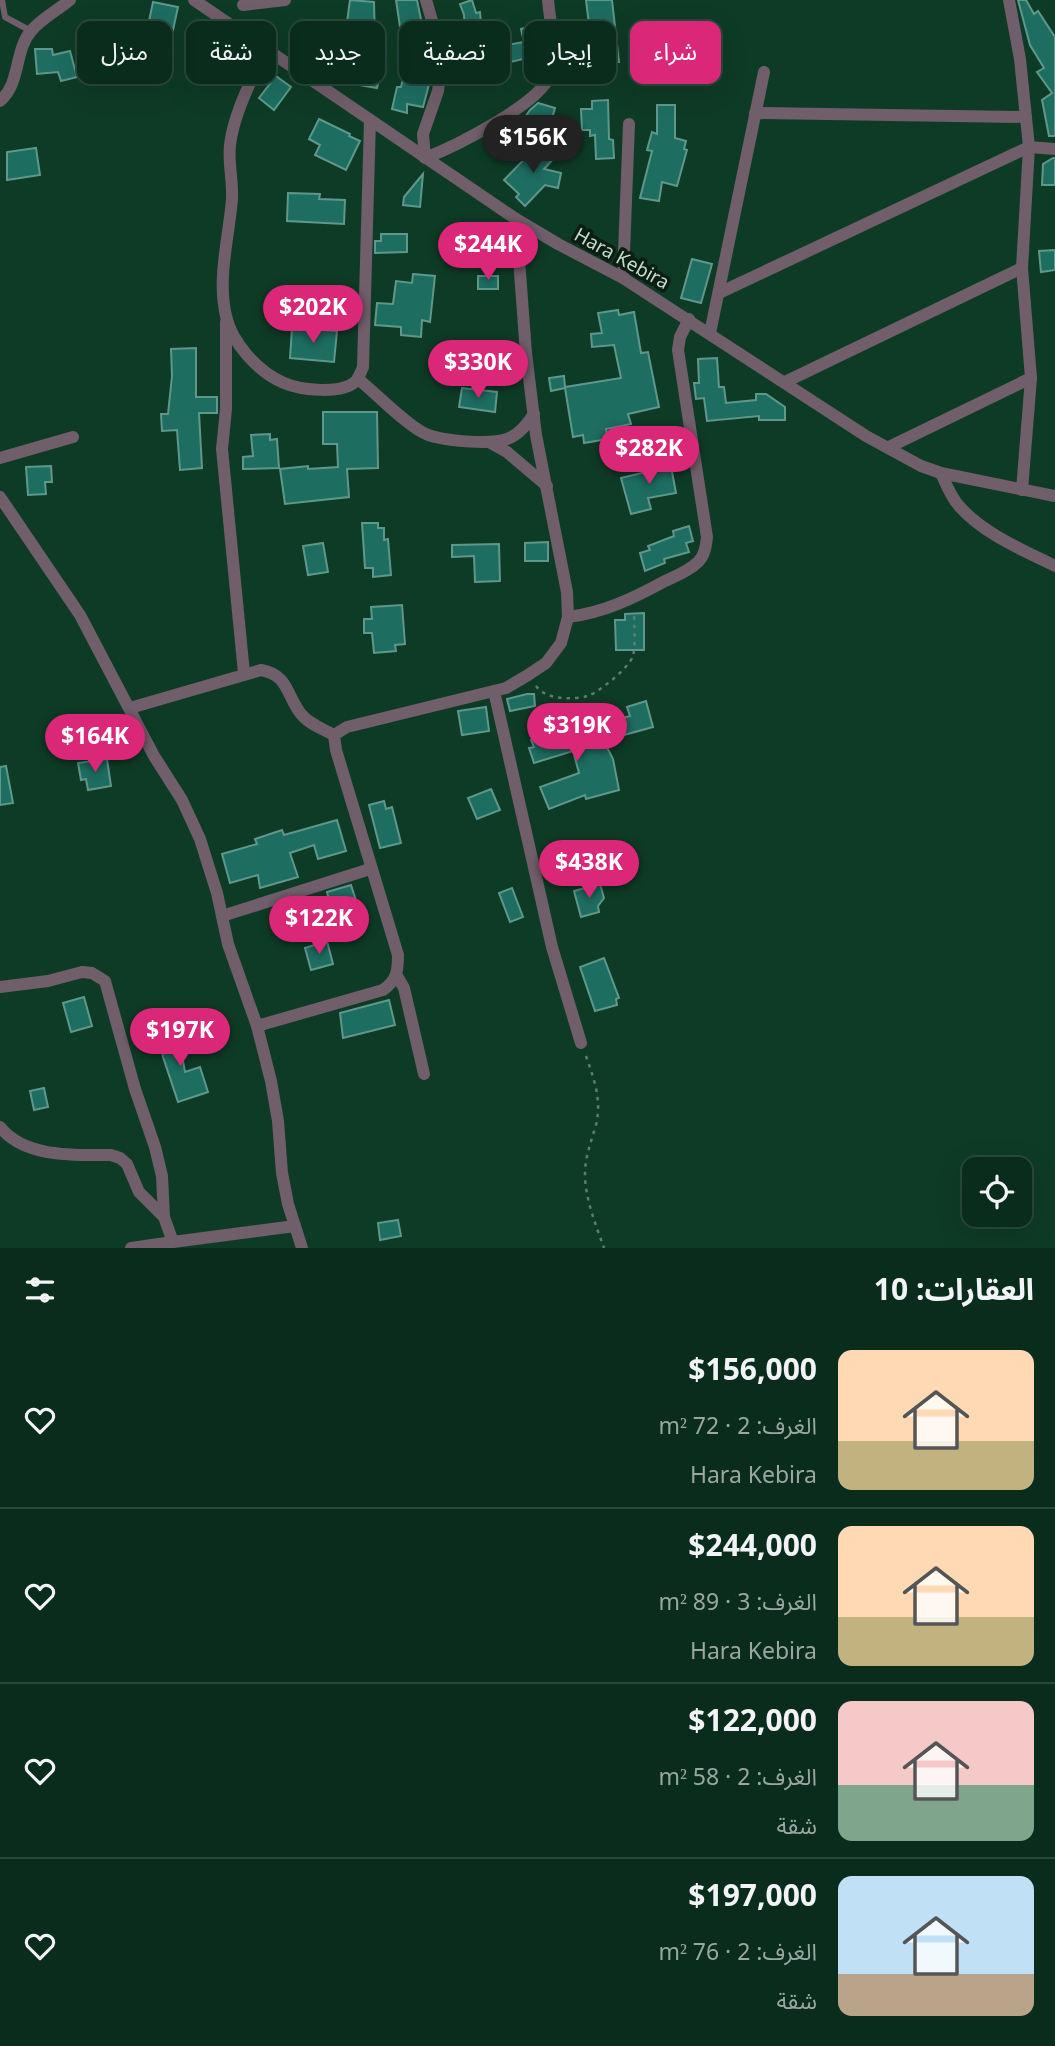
<!DOCTYPE html>
<html lang="ar">
<meta charset="utf-8">
<style>
body{margin:0;font-family:Georgia,"Noto Sans Arabic",serif;background:#183829;color:#f1f3f6;direction:rtl;height:100vh;display:flex;flex-direction:column;font-size:26px;white-space:nowrap}
*{box-sizing:border-box;margin:0}
p{font-size:23px;color:#99a7a3}
.icon{flex:none;width:38px;height:38px;fill:none;stroke:currentColor;stroke-width:2;stroke-linecap:round;stroke-linejoin:round}
.map{position:relative;height:1248px;overflow:hidden;direction:ltr}
.drawer{display:flex;flex-direction:column;background:#0a2c1c;flex:1}
.drawer>*{flex:none}
.guide{position:absolute;left:21px;top:21px;width:700px;height:63px;direction:rtl;display:flex;gap:14px}
.tools{position:absolute;left:962px;top:1157px;display:grid;gap:14px}
.tools a{display:grid;place-items:center;width:70px;height:70px;border-radius:14px;background:#0a2c1c;box-shadow:0 7px 28px #0002,0 0 0 2px #2a483b;font-size:35px}
.price{position:absolute;translate:-50% -60px;padding:0 16px;border-radius:24px;background:#db2777;color:#fff;font-size:23px;line-height:46px;filter:drop-shadow(0 2px 4px #0008)}
.price::after{content:'';position:absolute;left:50%;top:42px;width:21px;height:16px;margin-left:-10px;background:inherit;clip-path:polygon(0 0,100% 0,50% 100%)}
.price.current{background:#222;color:#fff}
ul{padding:0;list-style:none}
li{display:flex;align-items:center;gap:21px;height:175px;padding:0 21px}
li+li{border-top:2px solid #2a483b}
li span{display:grid;place-items:center;flex:none;width:196px;height:140px;border-radius:14px;color:#555}
li>.icon{margin-inline-start:auto}
span .icon{width:84px;height:84px;fill:#fffc;stroke-width:1}
li b{font-size:30px}
h2{display:flex;justify-content:space-between;align-items:center;height:84px;padding:0 21px;font-size:30px}
.tag{padding:0 24px;border-radius:14px;background:#0a2c1c;box-shadow:0 7px 28px #0002,0 0 0 2px #2a483b;font-size:24px;line-height:63px}
.tag.current{background:#db2777;color:#fff}
.map>svg:first-child{display:block}
.building{fill:#1d6d60;stroke:#5f978b;stroke-width:2}
.lines{fill:none;stroke-linecap:round;stroke-linejoin:round}
.path{stroke:#5c7f6d;stroke-width:2.5;stroke-dasharray:3.5 5;stroke-linecap:butt}
.lane{stroke:#705e6a;stroke-width:6}
.street{stroke:#705e6a;stroke-width:12}
.labels{text-anchor:middle;stroke-width:7;stroke-linejoin:round;paint-order:stroke}
.street-label{font-size:19px;fill:#c4dbcd;stroke:#0c1e14}
</style>
<div class="map">
<svg width="1055" height="1248" viewBox="0 0 1055 1248">
<rect width="100%" height="100%" fill="#0e3b26"/>
<g class="building">
<path d="M 350,0 L 374,2 L 375,45 L 343,43 L 344,35 L 329,34 L 331,20 L 347,22 Z"/>
<path d="M 396,0 L 417,0 L 425,39 L 415,40 L 416,45 L 403,47 Z"/>
<path d="M 472,0 L 476,13 L 480,12 L 483,49 L 466,49 L 464,15 L 460,4 Z"/>
<path d="M 586,0 L 612,0 L 619,62 L 605,63 L 605,57 L 593,58 Z"/>
<path d="M 1018,0 L 1026,0 L 1034,14 L 1038,11 L 1055,37 L 1055,136 L 1049,136 L 1042,100 L 1052,93 L 1037,72 L 1044,68 L 1030,45 Z"/>
<path d="M 153,2 L 178,7 L 173,30 L 148,26 Z"/>
<path d="M 539,24 L 545,54 L 497,65 L 494,47 L 524,42 L 521,29 Z"/>
<path d="M 309,25 L 323,33 L 316,45 L 298,45 Z"/>
<path d="M 145,33 L 147,57 L 116,59 L 115,35 Z"/>
<path d="M 35,49 L 52,49 L 53,55 L 70,51 L 77,77 L 61,81 L 58,72 L 37,74 Z"/>
<path d="M 363,63 L 382,67 L 377,88 L 359,85 Z"/>
<path d="M 406,67 L 432,73 L 423,107 L 407,104 L 407,113 L 392,109 L 397,87 L 401,87 Z"/>
<path d="M 276,76 L 291,87 L 274,110 L 259,98 Z"/>
<path d="M 608,100 L 609,139 L 613,140 L 614,158 L 596,159 L 595,135 L 590,136 L 590,130 L 582,130 L 581,109 L 592,109 L 592,101 Z"/>
<path d="M 538,103 L 555,108 L 553,115 L 536,139 L 519,126 L 530,110 Z"/>
<path d="M 657,105 L 675,105 L 675,138 L 686,141 L 684,149 L 687,150 L 677,186 L 662,182 L 659,201 L 640,198 L 652,151 L 647,150 L 652,132 L 657,134 Z"/>
<path d="M 319,119 L 350,134 L 349,136 L 360,141 L 346,170 L 315,155 L 320,145 L 309,139 Z"/>
<path d="M 540,143 L 555,157 L 544,169 L 561,173 L 558,188 L 545,185 L 525,206 L 516,197 L 519,194 L 504,180 Z"/>
<path d="M 36,148 L 40,175 L 7,180 L 7,152 Z"/>
<path d="M 1053,158 L 1055,158 L 1055,185 L 1042,185 L 1043,164 Z"/>
<path d="M 423,174 L 420,207 L 403,205 L 404,197 Z"/>
<path d="M 288,193 L 320,194 L 319,199 L 345,200 L 344,224 L 287,221 Z"/>
<path d="M 381,234 L 407,234 L 407,252 L 375,253 L 375,241 L 381,241 Z"/>
<path d="M 1055,250 L 1055,270 L 1041,272 L 1039,251 Z"/>
<path d="M 692,259 L 712,264 L 701,303 L 681,298 Z"/>
<path d="M 413,274 L 435,276 L 430,322 L 422,320 L 421,337 L 401,335 L 401,327 L 375,325 L 377,303 L 393,304 L 396,281 L 412,283 Z"/>
<rect x="478" y="276" width="20" height="13"/>
<path d="M 618,310 L 619,315 L 634,312 L 641,353 L 648,352 L 659,407 L 628,414 L 631,424 L 606,429 L 608,439 L 584,443 L 583,435 L 573,437 L 565,388 L 551,391 L 549,378 L 564,376 L 565,387 L 621,378 L 614,345 L 592,347 L 591,334 L 602,333 L 598,313 Z"/>
<path d="M 292,328 L 337,331 L 334,362 L 290,358 Z"/>
<path d="M 196,348 L 196,397 L 217,397 L 217,413 L 199,413 L 202,468 L 180,470 L 177,430 L 162,431 L 161,414 L 168,414 L 172,376 L 171,349 Z"/>
<path d="M 717,358 L 719,387 L 724,387 L 726,403 L 756,400 L 756,394 L 766,394 L 785,407 L 785,420 L 759,420 L 759,416 L 707,421 L 704,398 L 696,399 L 694,383 L 699,383 L 698,359 Z"/>
<path d="M 462,388 L 497,392 L 495,412 L 459,407 Z"/>
<path d="M 323,412 L 377,412 L 378,468 L 347,469 L 349,497 L 285,504 L 280,469 L 308,466 L 308,469 L 338,467 L 337,444 L 323,444 Z"/>
<path d="M 270,434 L 270,440 L 277,439 L 279,468 L 243,469 L 243,457 L 253,456 L 251,435 Z"/>
<path d="M 670,461 L 676,493 L 648,498 L 651,509 L 631,514 L 621,478 L 646,472 L 644,465 Z"/>
<path d="M 51,466 L 52,482 L 45,482 L 46,494 L 28,495 L 26,467 Z"/>
<path d="M 362,523 L 378,523 L 378,528 L 384,528 L 384,540 L 388,539 L 391,575 L 373,577 L 373,568 L 365,568 Z"/>
<path d="M 689,526 L 693,541 L 686,543 L 689,552 L 664,559 L 665,563 L 645,571 L 640,553 L 650,550 L 648,546 L 674,536 L 673,531 Z"/>
<path d="M 548,542 L 548,561 L 525,561 L 525,543 Z"/>
<path d="M 323,543 L 328,572 L 308,575 L 303,546 Z"/>
<path d="M 499,544 L 500,581 L 475,582 L 474,556 L 452,557 L 452,545 Z"/>
<path d="M 402,605 L 405,644 L 395,645 L 396,651 L 374,653 L 372,633 L 364,633 L 364,619 L 372,619 L 371,607 Z"/>
<path d="M 644,613 L 644,650 L 616,650 L 615,620 L 625,620 L 625,614 Z"/>
<path d="M 527,694 L 534,694 L 535,706 L 510,711 L 507,699 Z"/>
<path d="M 646,701 L 653,727 L 624,735 L 619,719 L 630,716 L 627,707 Z"/>
<path d="M 486,707 L 489,731 L 462,735 L 458,711 Z"/>
<path d="M 593,720 L 613,759 L 619,790 L 586,799 L 585,795 L 549,809 L 540,787 L 579,773 L 573,751 L 534,763 L 529,748 L 534,747 L 531,740 L 551,734 L 550,727 Z"/>
<path d="M 107,759 L 111,786 L 88,790 L 86,779 L 81,780 L 78,763 Z"/>
<path d="M 6,766 L 13,803 L 0,805 L 0,767 Z"/>
<path d="M 491,789 L 500,810 L 477,819 L 468,798 Z"/>
<path d="M 384,801 L 386,809 L 392,807 L 401,843 L 380,848 L 369,805 Z"/>
<path d="M 337,820 L 346,851 L 318,859 L 314,845 L 290,853 L 298,877 L 260,888 L 258,875 L 230,883 L 222,854 L 257,844 L 255,839 L 282,830 L 284,835 Z"/>
<path d="M 600,884 L 604,898 L 598,906 L 599,912 L 581,917 L 574,891 Z"/>
<path d="M 351,885 L 361,916 L 335,924 L 327,892 Z"/>
<path d="M 512,888 L 523,917 L 510,922 L 499,893 Z"/>
<path d="M 327,941 L 333,964 L 311,970 L 305,948 Z"/>
<path d="M 604,958 L 619,998 L 616,999 L 617,1005 L 595,1011 L 580,967 Z"/>
<path d="M 84,997 L 92,1026 L 71,1032 L 63,1003 Z"/>
<path d="M 389,1000 L 395,1025 L 343,1038 L 340,1013 Z"/>
<path d="M 177,1027 L 185,1072 L 200,1067 L 208,1092 L 178,1102 L 163,1057 L 159,1030 Z"/>
<path d="M 44,1088 L 48,1107 L 34,1110 L 30,1091 Z"/>
<path d="M 398,1220 L 401,1236 L 380,1240 L 378,1223 Z"/>
</g>
<g class="lines">
<g class="path">
<path d="M 536,686 C 546,700 572,700 588,696 C 599,692 629,668 633,656 C 636,643 634,625 634,612"/>
<path d="M 586,1056 C 594,1079 602,1100 596,1125 C 591,1142 585,1157 585,1174 C 585,1199 596,1225 604,1248"/>
</g>
<path class="lane" d="M 2,0 L 5,17 L 31,31"/>
<g class="street">
<path d="M 194,0 L 516,219 L 558,244 L 623,278 L 866,436 L 921,466 L 941,473 L 1055,496"/>
<path d="M 426,0 L 440,48 L 441,69 L 438,91 L 423,134 L 425,158 C 454,147 540,104 550,75 C 558,53 550,24 548,0"/>
<path d="M 1009,0 L 1020,59 L 1029,147 L 1022,268 L 1031,378 L 1022,490"/>
<path d="M 243,5 L 285,0"/>
<path d="M 265,50 C 252,80 234,112 230,145 C 228,163 233,181 232,199 C 229,237 217,278 226,316 C 232,343 258,372 284,383 C 300,390 342,395 356,381 C 359,377 361,372 363,367 L 370,120"/>
<path d="M 0,101 C 21,83 14,51 31,31 C 41,19 58,10 70,0"/>
<path d="M 755,113 L 1026,117"/>
<path d="M 623,278 L 629,124"/>
<path d="M 719,293 L 1029,147 L 1055,149"/>
<path d="M 226,322 L 226,409 L 222,449 L 244,673"/>
<path d="M 710,333 L 764,72"/>
<path d="M 358,379 C 376,393 407,426 426,434 C 442,441 490,445 507,439 C 519,435 527,424 534,414"/>
<path d="M 785,382 L 1022,268"/>
<path d="M 489,442 L 507,452 L 547,486"/>
<path d="M 889,447 L 1031,378"/>
<path d="M 0,458 L 73,437"/>
<path d="M 941,473 C 946,484 951,498 960,507 C 984,534 1023,550 1055,566"/>
<path d="M 0,497 L 80,615 L 154,756 L 182,800 L 200,839 L 217,893 L 228,944 L 257,1026 L 271,1081 L 278,1121 L 282,1173 L 288,1204 L 302,1248"/>
<path d="M 568,617 C 603,613 634,598 665,581 C 676,576 689,571 698,562 C 705,555 706,546 707,537 L 678,350 L 680,337 L 689,319"/>
<path d="M 494,691 L 552,947 L 581,1043"/>
<path d="M 130,708 L 261,670 C 289,675 286,695 301,714 C 309,724 323,729 334,735"/>
<path d="M 334,735 L 347,727 L 506,688 L 528,675 L 546,663 L 561,643 L 568,617 L 567,592 L 536,435 L 526,353 L 516,219"/>
<path d="M 222,916 L 370,869"/>
<path d="M 397,976 L 404,988 L 424,1074"/>
<path d="M 0,987 L 48,981 L 82,972 L 92,973 L 105,981 L 135,1089 L 155,1147 L 162,1176 L 164,1217"/>
<path d="M 257,1026 L 383,990 C 397,980 398,971 398,955 L 336,750 L 334,735"/>
<path d="M 0,1127 C 25,1158 74,1155 111,1155 L 120,1158 L 127,1164 L 139,1192 L 164,1217 L 173,1242 L 295,1226"/>
<path d="M 131,1248 L 173,1242"/>
</g>
</g>
<g class="labels">
<g class="street-label">
<text transform="translate(622 258) rotate(29)" y="7">Hara Kebira</text>
</g>
</g>
</svg>
<div class="tools">
<a><svg class="icon" aria-label="locate" viewBox="0 0 24 24"><circle cx="12" cy="12" r="6"/><path d="M12 2v4M12 18v4M2 12h4M18 12h4"/></svg></a>
</div>
<b class="price current" style="left:533px;top:175px">$156K</b>
<b class="price" style="left:488px;top:282px">$244K</b>
<b class="price" style="left:313px;top:345px">$202K</b>
<b class="price" style="left:478px;top:400px">$330K</b>
<b class="price" style="left:649px;top:486px">$282K</b>
<b class="price" style="left:577px;top:763px">$319K</b>
<b class="price" style="left:95px;top:774px">$164K</b>
<b class="price" style="left:589px;top:900px">$438K</b>
<b class="price" style="left:319px;top:956px">$122K</b>
<b class="price" style="left:180px;top:1068px">$197K</b>
<div class="guide">
<a class="tag current">شراء</a>
<a class="tag">إيجار</a>
<a class="tag">تصفية</a>
<a class="tag">جديد</a>
<a class="tag">شقة</a>
<a class="tag">منزل</a>
</div>
</div>
<section class="drawer">
<h2>العقارات: 10<svg class="icon" aria-label="filters" viewBox="0 0 24 24"><path d="M4 7h16M4 17h16"/><circle cx="9" cy="7" r="2"/><circle cx="15" cy="17" r="2"/></svg></h2>
<ul>
<li><span style="background:linear-gradient(#ffd9b3 65%,#c2b280 0)"><svg class="icon" aria-label="home" viewBox="0 0 24 24"><path d="M3 11l9-7 9 7M6 9v11h12V9"/></svg></span><div><b>$156,000</b><p>الغرف: 2 · 72 m²</p><p>Hara Kebira</p></div><svg class="icon" aria-label="heart" viewBox="0 0 24 24"><path d="M12 20l-8-8c-3-5 5-10 8-4 3-6 11-1 8 4z"/></svg></li>
<li><span style="background:linear-gradient(#ffd9b3 65%,#c2b280 0)"><svg class="icon" aria-label="home" viewBox="0 0 24 24"><path d="M3 11l9-7 9 7M6 9v11h12V9"/></svg></span><div><b>$244,000</b><p>الغرف: 3 · 89 m²</p><p>Hara Kebira</p></div><svg class="icon" aria-label="heart" viewBox="0 0 24 24"><path d="M12 20l-8-8c-3-5 5-10 8-4 3-6 11-1 8 4z"/></svg></li>
<li><span style="background:linear-gradient(#f6c9c9 60%,#7fa58c 0)"><svg class="icon" aria-label="home" viewBox="0 0 24 24"><path d="M3 11l9-7 9 7M6 9v11h12V9"/></svg></span><div><b>$122,000</b><p>الغرف: 2 · 58 m²</p><p>شقة</p></div><svg class="icon" aria-label="heart" viewBox="0 0 24 24"><path d="M12 20l-8-8c-3-5 5-10 8-4 3-6 11-1 8 4z"/></svg></li>
<li><span style="background:linear-gradient(#bfe0f5 70%,#b9a48a 0)"><svg class="icon" aria-label="home" viewBox="0 0 24 24"><path d="M3 11l9-7 9 7M6 9v11h12V9"/></svg></span><div><b>$197,000</b><p>الغرف: 2 · 76 m²</p><p>شقة</p></div><svg class="icon" aria-label="heart" viewBox="0 0 24 24"><path d="M12 20l-8-8c-3-5 5-10 8-4 3-6 11-1 8 4z"/></svg></li>
</ul>
</section>
